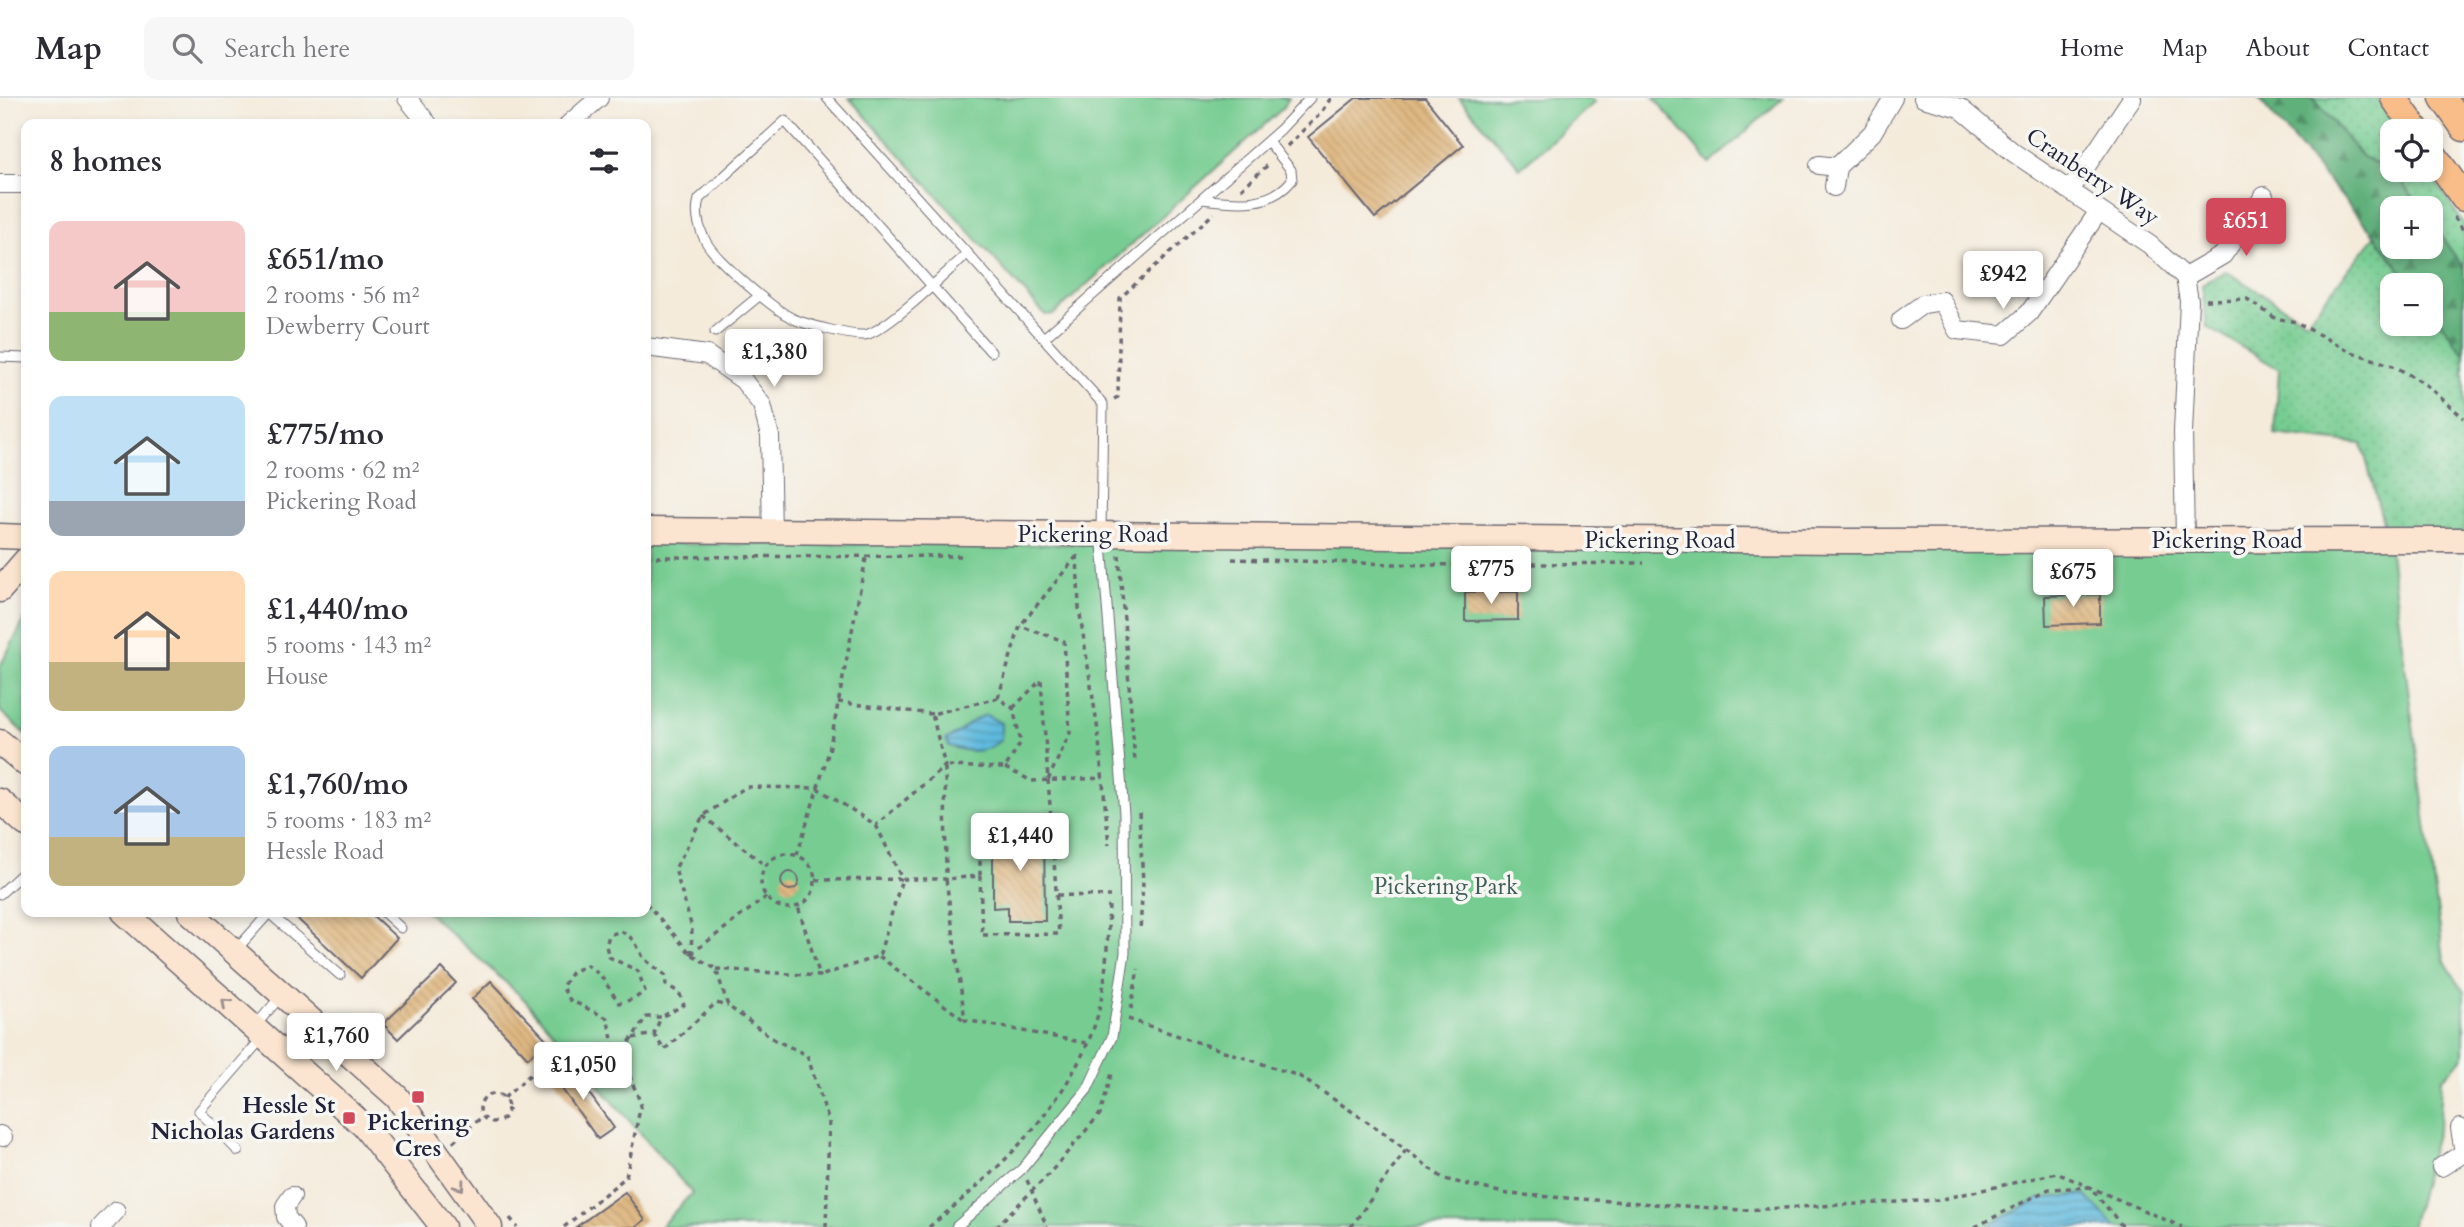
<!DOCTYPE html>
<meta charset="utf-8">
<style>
body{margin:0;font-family:Cardo,serif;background:#f7f7f7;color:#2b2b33;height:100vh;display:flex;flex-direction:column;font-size:26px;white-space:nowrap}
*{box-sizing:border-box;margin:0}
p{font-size:23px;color:#7c7c81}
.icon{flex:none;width:38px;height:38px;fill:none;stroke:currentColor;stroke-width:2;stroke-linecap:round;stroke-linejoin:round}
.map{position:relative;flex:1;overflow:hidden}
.details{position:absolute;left:21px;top:21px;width:630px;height:798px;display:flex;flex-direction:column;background:#fff;border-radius:14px;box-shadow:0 4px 10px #0003}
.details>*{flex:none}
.fabs{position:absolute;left:2380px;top:21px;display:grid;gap:14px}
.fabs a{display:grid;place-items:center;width:63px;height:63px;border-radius:14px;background:#fff;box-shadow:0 4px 10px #0003;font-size:35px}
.price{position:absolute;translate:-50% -60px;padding:0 16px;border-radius:7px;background:#fff;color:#222;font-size:23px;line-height:46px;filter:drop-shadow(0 2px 4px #0008)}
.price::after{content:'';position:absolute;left:50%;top:42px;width:21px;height:16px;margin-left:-10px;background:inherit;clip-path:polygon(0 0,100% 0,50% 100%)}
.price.on{background:#d1495b;color:#fff}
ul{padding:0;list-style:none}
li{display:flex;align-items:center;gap:21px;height:175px;padding:0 28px}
li span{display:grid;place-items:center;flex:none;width:196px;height:140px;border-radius:14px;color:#555}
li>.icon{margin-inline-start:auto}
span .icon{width:84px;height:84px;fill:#fffc;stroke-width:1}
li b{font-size:30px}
h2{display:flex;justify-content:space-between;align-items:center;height:84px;padding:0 28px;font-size:30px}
header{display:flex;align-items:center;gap:42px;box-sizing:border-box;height:98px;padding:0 35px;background:#fff;border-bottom:2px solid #e1e1e2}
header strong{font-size:33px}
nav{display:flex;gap:38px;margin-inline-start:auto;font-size:24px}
.search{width:490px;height:63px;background:#f7f7f7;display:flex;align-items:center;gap:18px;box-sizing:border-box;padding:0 24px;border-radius:14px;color:#7c7c81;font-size:26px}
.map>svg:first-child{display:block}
.grass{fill:url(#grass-dots);stroke:#4c7766;stroke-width:2}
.forest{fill:url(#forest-firs);stroke:#41695b;stroke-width:2}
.green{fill:#76cc91;stroke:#4c7766;stroke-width:2}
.water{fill:url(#water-rules);stroke:#406e8c;stroke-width:2}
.building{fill:url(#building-back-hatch)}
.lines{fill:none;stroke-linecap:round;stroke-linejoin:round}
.lane-casing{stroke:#6c6873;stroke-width:11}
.street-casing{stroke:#6c6873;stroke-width:20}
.secondary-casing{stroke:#6c6873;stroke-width:27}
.primary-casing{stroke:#6c6873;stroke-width:29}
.path{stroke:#6c6873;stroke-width:3.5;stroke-dasharray:5 5;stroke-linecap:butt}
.lane{stroke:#fff;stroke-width:9}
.street{stroke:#fff;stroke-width:18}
.secondary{stroke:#fce5d0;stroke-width:24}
.primary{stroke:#f8bd89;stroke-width:26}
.oneway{stroke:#9a8d8d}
.poi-dot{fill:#d1495b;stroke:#f6f6f2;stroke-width:2.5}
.labels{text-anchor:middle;stroke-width:7;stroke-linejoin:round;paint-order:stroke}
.street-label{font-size:23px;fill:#22223b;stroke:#f6f6f2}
.park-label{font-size:23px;fill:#3f5e59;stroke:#f6f6f2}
.poi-label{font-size:23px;font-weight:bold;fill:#22223b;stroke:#f6f6f2;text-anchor:end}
</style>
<header>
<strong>Map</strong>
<div class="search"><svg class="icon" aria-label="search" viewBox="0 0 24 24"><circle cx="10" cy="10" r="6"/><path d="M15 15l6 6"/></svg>Search here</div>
<nav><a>Home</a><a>Map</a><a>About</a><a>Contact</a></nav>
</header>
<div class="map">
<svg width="2464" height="1129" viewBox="0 0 2464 1129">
<defs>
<pattern id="grass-dots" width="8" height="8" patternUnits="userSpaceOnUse" patternTransform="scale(1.75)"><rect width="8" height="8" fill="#76cc91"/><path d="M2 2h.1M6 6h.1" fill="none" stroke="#66af7e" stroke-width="1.8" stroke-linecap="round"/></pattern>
<pattern id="forest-firs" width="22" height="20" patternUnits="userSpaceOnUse" patternTransform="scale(1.75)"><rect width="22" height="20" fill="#60b07b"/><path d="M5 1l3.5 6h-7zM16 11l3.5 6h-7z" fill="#4f8f66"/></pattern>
<pattern id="water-rules" width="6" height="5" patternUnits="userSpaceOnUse" patternTransform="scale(1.75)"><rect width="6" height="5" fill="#5fbadd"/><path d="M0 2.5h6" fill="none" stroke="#4e97b4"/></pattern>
<pattern id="building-back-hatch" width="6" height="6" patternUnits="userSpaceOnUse" patternTransform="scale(1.75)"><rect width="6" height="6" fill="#dfb882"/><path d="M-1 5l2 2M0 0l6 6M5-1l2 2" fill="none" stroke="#bf9e71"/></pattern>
</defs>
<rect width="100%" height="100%" fill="#f6f6f2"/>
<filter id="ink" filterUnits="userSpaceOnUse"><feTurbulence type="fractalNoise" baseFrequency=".0143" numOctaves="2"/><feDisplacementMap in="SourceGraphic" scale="14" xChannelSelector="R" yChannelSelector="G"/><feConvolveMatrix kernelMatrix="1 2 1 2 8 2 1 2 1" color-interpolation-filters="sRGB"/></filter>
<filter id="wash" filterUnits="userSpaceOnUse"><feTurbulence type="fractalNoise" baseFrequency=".00686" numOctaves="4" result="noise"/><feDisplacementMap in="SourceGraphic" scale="28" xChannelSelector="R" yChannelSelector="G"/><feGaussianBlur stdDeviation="1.57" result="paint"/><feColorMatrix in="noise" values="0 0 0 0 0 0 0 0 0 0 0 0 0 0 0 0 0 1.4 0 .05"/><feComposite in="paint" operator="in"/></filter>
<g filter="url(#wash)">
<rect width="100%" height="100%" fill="#f4ebdb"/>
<g class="grass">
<path d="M 2313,0 L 2377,0 L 2400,33 L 2392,33 L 2392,72 L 2427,72 L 2464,125 L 2464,171 L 2431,124 L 2431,110 L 2421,110 L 2395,74 L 2362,59 Z"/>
<path d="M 2375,138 L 2413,187 L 2392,187 L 2392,226 L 2431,226 L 2431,211 L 2464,256 L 2464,435 L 2389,447 L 2362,346 L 2275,336 L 2279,271 L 2207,229 L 2202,187 L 2225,173 L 2307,223 Z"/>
</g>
<path class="forest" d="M 2258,0 L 2313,0 L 2362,59 L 2395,74 L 2421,110 L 2392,110 L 2392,149 L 2431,149 L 2431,124 L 2464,171 L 2464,256 L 2431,211 L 2431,187 L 2413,187 L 2375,138 Z"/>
<g class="green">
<path d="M 849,0 L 1289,0 L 1283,10 L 1054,216 L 1045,217 Z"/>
<path d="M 1459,0 L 1591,0 L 1595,4 L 1520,70 Z"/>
<path d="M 1654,0 L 1783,0 L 1710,66 Z"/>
<path d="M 646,446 L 2389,447 L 2444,862 L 2464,894 L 2464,959 L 2442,981 L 2440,1021 L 2411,1129 L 660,1129 L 692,1095 L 523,900 L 427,814 L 646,814 Z"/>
<path d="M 26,519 L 26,637 L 0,613 L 0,568 Z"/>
</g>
<g class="water">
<path d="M 986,617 L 1001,625 L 1001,642 C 983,656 970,655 949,648 L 946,641 C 965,635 964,624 986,617 Z"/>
<path d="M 2084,1096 L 2116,1129 L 1986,1129 L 2039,1101 Z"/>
</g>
<g id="blocks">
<g class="building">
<path d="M 1356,0 L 1425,0 L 1463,47 L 1375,120 L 1308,39 Z"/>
<path d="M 1465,494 L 1518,494 L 1518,522 L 1465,523 Z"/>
<path d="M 2100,496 L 2100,525 L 2046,527 L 2045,498 Z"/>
<path d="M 993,730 L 1044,730 L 1045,823 L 1008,823 L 1008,809 L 993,810 Z"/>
<circle cx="790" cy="783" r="9"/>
<path d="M 290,814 L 369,814 L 397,840 L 361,880 Z"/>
<path d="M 442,870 L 456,885 L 398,941 L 383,926 Z"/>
<path d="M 491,883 L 547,942 L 528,960 L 472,901 Z"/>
<path d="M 568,966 L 614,1030 L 598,1041 L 552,977 Z"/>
<path d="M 625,1094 L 645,1122 L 636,1129 L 576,1129 Z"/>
</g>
</g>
</g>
<g filter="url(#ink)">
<use href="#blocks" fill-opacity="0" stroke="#6c6873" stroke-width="2"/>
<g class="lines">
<g class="lane-casing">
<g id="lane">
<path d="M 827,0 L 1103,306 L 1101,434 L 1124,716 L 1125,855 L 1112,939 L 1087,992 L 1022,1071 L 956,1129"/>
<path d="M 1202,101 C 1235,105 1270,110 1292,82 L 1291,72 L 1268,43"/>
<path d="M 968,155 C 950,171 884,236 864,237 C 851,238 809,227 796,222 C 776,214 714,161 705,142 C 698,128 695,115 699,101 L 785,23 L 991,254"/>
<path d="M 715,234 L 759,198"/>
<path d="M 1045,239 L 1281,31 L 1310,0"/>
<path d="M 0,259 L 26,260"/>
<path d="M 0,796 L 26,772"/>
<path d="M 268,814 L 340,877"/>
<path d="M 383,814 L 401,830"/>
<path d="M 236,852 L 270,814"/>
<path d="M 256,927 L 281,898"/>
<path d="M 238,1053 L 199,1013 L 263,939"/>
</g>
</g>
<g class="street-casing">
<g id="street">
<path d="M 407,0 L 428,26"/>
<path d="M 1923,0 L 1960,10 L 2014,55 L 2150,147 L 2185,179 L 2189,203 L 2183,334 L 2185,442"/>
<path d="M 569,26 L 599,0"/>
<path d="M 1819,67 L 1837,69 L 1834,89"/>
<path d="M 1837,69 L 1872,35 L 1893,0"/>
<path d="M 0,86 L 26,86"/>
<path d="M 2071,91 L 2132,0"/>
<path d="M 2185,179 L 2223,157 L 2264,98"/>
<path d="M 1901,222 L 1923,206 L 1942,203 L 1957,232 L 2004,237 L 2029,215 L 2099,113"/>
<path d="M 646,249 L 707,257 L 743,282 L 762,307 L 770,338 L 772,435"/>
<path d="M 0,1037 L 3,1039"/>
<path d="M 2441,1069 L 2464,1055 L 2460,1030"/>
<path d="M 292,1098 L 285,1108 L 286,1119 L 294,1129"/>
<path d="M 101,1129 L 116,1113"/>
</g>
</g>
<g class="secondary-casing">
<g id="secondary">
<path d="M 646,432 L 1840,443 L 2464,442"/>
<path d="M 0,438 L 26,439"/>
<path d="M 0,492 L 26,462"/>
<path d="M 0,644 L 26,666"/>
<path d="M 0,703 L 26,726"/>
<path d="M 124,814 L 364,1028 L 443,1129"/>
<path d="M 190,814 L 397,999 L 490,1129"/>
</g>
</g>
<g class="primary-casing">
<g id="primary">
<path d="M 2394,0 L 2417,33"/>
<path d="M 2443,0 L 2464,30"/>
<path d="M 2431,53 L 2464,100"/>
</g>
</g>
<g class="path">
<path d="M 1287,48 L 1319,17 L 1331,0"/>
<path d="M 1241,91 L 1269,66"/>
<path d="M 2454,119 L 2464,133"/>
<path d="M 2206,202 L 2247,201 L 2275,220 L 2296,224 L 2349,253 L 2396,269 L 2425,286 L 2464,320"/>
<path d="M 1114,301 L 1118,299 L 1120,200 L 1214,115"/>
<path d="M 1077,457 L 1079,510 L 1098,633 L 1109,747"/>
<path d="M 1119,457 L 1135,664"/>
<path d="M 646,459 L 962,458"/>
<path d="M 1232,461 L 1426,467 L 1644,465"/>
<path d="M 998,600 L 1020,528 L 1076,459"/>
<path d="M 838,604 L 932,616"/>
<path d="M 1013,610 L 1041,582 L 1048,682 L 1070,635 L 1064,543 L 1020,528"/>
<path d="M 1005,670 L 1032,683 L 1103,680"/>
<path d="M 1048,682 L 1051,720 L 980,722 L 980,778 L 946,781 L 965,922 L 1086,945"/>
<path d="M 1139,714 L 1143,784 L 1140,832"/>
<path d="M 703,718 L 766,768"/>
<circle cx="788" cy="783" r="27"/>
<path d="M 797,757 L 829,653 L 866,460"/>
<path d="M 980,778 L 982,837 L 1059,836 L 1051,720"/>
<path d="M 816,782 L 902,781 L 879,858 L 820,878"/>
<path d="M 1057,797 L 1110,798"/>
<path d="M 646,805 L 691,856 L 716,871 L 728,908 L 775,942 L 807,957 L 829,1024 L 826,1129"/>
<path d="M 691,856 L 692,830 L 675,771 L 703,718 L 746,689 L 817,690 L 876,727 L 902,781 L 946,781 L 945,668 L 1005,670 L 1021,644 L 1013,610 L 998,600 L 932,616 L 945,668 L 876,727"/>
<path d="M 691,856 L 766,799"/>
<path d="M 879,858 L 964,922"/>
<path d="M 716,871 L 820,878 L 798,809"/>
<path d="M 1131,911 L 1138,871"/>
<path d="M 1128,921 L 1299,978 L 1384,1035 L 1444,1081 L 1508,1096 L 1742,1112 L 1938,1102 L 2057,1075 L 2182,1129"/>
<path d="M 654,936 L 664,952 L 716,905 L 728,908"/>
<path d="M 633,940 L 654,936 L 661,919 L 646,919 L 621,957 L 614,949 L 607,920 L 570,902 L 562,889 L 572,874 L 587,867 L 601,878 L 619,905 L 634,901 L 645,893 L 638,873 L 609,859 L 606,848 L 609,837 L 621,833 L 634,842 L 644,861 L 665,877 L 666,887 L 679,894 L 684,907 L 661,919"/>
<circle cx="494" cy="1010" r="14"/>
<path d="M 504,1000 L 532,975"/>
<path d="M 453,1044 L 483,1018"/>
<path d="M 1027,1082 L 1047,1129"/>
<path d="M 510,1120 L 517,1129"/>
<path d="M 564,1129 L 626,1079 L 641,1006 L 621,957"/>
<path d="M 929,1129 C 996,1075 1064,1012 1094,929 C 1107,892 1107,847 1109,807"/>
<path d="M 996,1129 L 1048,1077 L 1100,1016 L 1113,972"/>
<path d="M 1351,1129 L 1406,1052"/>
<path d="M 1975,1129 L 2049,1091 L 2090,1089 L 2123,1129"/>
</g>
<use href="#lane" class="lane"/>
<use href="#street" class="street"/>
<use href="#secondary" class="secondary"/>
<use href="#primary" class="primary"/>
</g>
<defs><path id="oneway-chevron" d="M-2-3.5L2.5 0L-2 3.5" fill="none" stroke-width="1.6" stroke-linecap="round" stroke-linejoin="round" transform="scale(1.75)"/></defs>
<g class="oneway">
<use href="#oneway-chevron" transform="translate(226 905) rotate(-138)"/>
<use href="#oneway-chevron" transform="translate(460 1088) rotate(54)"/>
</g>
</g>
<g class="poi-dot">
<rect x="411" y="992" width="14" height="14" rx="3.5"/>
<rect x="342" y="1013" width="14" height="14" rx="3.5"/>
</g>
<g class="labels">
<g class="street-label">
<text transform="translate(2093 78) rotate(34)" y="8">Cranberry Way</text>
<text x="1093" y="444">Pickering Road</text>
<text x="1660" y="450">Pickering Road</text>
<text x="2227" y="450">Pickering Road</text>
</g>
<g class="park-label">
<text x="1446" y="796">Pickering Park</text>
</g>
<g class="poi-label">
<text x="335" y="1015">Hessle St<tspan x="335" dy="26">Nicholas Gardens</tspan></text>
<text x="418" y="1032" text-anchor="middle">Pickering<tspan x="418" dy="26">Cres</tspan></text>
</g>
</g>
</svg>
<div class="fabs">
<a><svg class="icon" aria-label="locate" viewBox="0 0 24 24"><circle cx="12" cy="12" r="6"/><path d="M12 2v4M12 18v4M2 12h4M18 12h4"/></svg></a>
<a>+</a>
<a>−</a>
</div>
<b class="price on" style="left:2246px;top:160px">£651</b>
<b class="price" style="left:2003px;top:213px">£942</b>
<b class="price" style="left:774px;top:291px">£1,380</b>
<b class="price" style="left:1491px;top:508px">£775</b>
<b class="price" style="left:2073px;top:511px">£675</b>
<b class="price" style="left:1020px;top:775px">£1,440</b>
<b class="price" style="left:336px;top:975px">£1,760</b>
<b class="price" style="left:583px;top:1004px">£1,050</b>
<section class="details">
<h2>8 homes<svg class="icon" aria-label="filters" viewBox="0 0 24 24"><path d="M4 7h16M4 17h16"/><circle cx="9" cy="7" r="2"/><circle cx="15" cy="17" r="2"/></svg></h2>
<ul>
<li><span style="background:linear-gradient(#f6c9c9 65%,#8fb573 0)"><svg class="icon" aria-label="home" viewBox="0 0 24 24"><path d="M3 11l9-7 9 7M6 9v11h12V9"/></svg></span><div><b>£651/mo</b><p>2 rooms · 56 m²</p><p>Dewberry Court</p></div></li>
<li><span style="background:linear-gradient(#bfe0f5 75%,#9aa5b1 0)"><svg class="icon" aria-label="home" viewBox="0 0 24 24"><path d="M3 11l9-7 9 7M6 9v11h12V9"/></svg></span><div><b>£775/mo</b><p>2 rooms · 62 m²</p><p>Pickering Road</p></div></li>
<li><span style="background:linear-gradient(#ffd9b3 65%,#c2b280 0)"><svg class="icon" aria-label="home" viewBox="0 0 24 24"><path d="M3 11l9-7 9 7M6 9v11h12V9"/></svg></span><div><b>£1,440/mo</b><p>5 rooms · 143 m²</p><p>House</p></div></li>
<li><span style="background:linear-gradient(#a9c7e8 65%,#c2b280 0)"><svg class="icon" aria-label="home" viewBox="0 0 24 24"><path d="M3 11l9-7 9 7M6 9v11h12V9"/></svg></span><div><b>£1,760/mo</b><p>5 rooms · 183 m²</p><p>Hessle Road</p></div></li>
</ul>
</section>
</div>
